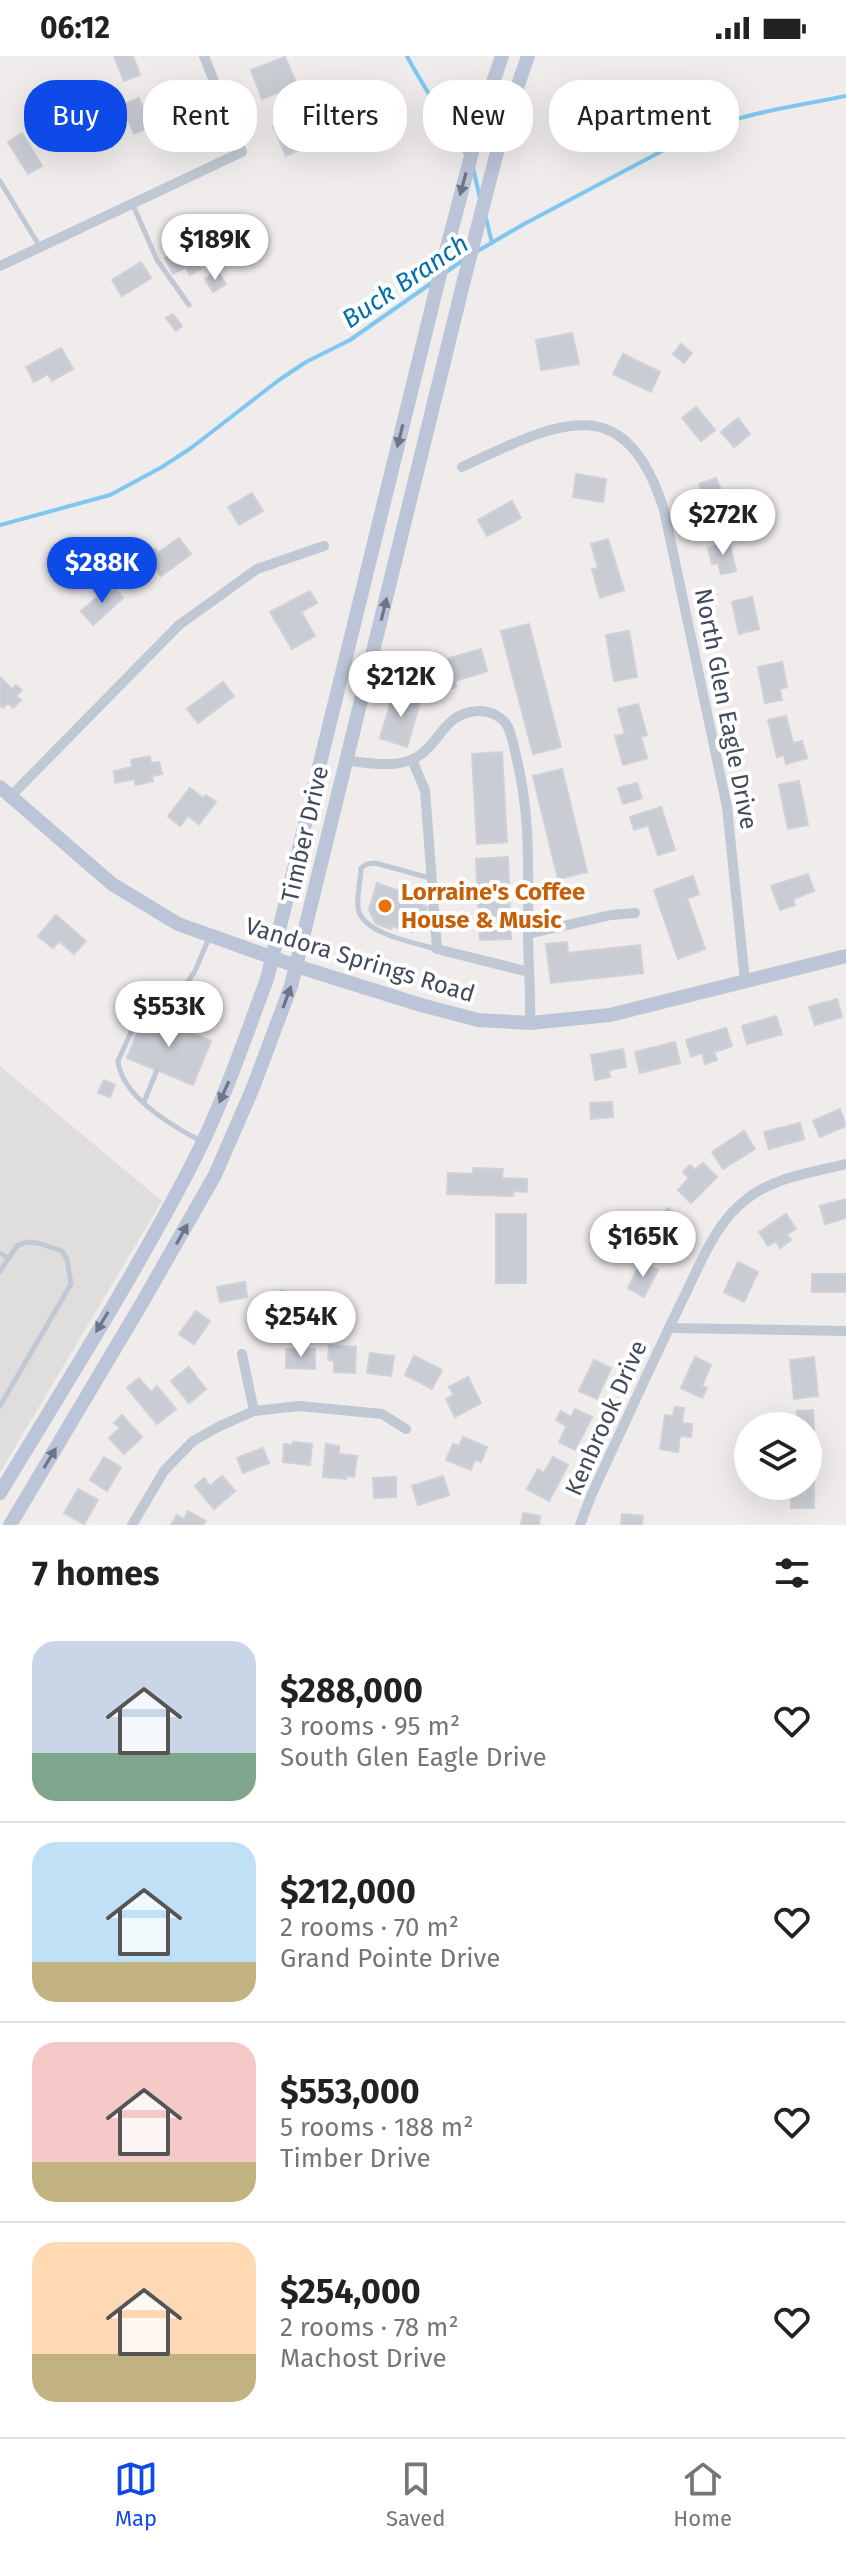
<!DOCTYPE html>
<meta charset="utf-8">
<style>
body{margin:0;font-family:"Fira Sans",sans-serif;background:#f6f6f6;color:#222;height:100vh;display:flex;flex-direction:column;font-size:30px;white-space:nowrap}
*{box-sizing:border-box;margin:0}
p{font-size:26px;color:#767676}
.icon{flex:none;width:44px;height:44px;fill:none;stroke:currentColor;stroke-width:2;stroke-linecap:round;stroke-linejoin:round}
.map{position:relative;height:1469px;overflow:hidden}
.sheet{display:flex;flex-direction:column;background:#fff;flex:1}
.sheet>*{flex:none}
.guide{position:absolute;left:24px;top:24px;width:798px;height:72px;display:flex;gap:16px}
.buttons{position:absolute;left:734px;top:1356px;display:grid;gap:16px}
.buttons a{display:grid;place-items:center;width:88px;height:88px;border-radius:50%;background:#fff;box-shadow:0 8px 32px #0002;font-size:40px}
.price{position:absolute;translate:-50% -68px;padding:0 18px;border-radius:28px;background:#fff;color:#222;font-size:26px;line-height:52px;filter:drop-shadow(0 2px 4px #0008)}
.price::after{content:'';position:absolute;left:50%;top:48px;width:24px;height:18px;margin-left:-12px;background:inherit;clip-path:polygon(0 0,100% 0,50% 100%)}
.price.current{background:#0d4ae7;color:#fff}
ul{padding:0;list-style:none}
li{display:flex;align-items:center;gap:24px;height:200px;padding:0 32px}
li+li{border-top:2px solid #e0e0e0}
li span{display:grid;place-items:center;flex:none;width:224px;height:160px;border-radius:24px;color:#555}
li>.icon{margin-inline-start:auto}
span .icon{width:96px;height:96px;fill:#fffc;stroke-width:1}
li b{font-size:34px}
h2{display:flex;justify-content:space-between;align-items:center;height:96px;padding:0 32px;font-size:34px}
.pill{padding:0 28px;border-radius:32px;background:#fff;box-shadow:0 8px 32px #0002;font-size:28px;line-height:72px}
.pill.current{background:#0d4ae7;color:#fff}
.status{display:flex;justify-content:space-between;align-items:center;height:56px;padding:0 40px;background:#fff;direction:ltr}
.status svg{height:22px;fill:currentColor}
.menu{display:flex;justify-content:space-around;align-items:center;height:112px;border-top:2px solid #e0e0e0;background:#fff;font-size:22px;color:#767676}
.menu a{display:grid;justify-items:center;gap:4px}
.menu .current{color:#0d4ae7}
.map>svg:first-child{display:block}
.education{fill:#e0dddd}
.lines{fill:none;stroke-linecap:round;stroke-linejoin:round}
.stream{stroke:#7fc7f1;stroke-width:4}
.building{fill:#caccd4;stroke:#cfd0d8;stroke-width:2}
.lane{stroke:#c0c8d4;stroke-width:5}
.street{stroke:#c0c8d4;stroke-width:10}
.secondary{stroke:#bcc5d7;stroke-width:14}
.oneway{fill:#6d7686}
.food-dot{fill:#e8710a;stroke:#fff;stroke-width:3}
.labels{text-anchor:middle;stroke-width:8;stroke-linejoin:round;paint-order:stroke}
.street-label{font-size:24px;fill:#434b5a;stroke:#fff}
.food-label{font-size:24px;font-weight:bold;fill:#c56008;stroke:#fff;text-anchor:start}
.water-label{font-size:26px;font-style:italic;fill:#036fad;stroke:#fff}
</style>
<div class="status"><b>06:12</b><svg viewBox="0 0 49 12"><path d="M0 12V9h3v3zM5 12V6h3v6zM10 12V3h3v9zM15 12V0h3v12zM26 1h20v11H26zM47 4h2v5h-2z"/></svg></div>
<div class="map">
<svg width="846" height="1469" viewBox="0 0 846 1469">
<rect width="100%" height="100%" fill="#efeceb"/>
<path class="education" d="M 0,1010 L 162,1145 L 0,1416 Z"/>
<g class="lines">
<g class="stream">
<path d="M 407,0 C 425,35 449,66 467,100"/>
<path d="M 473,112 L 480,142"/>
<path d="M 486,162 L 492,187"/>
<path d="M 476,196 L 524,168 L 698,76 C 745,57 796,50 846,40"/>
<path d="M 446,216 L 465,203"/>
<path d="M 0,469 L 110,439 L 162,411 L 191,392 L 279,324 L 306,306 L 350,284 L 433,226"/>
</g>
</g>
<g class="building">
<path d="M 114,0 L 133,0 L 140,19 L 124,25 Z"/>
<path d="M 285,1 L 297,29 L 262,43 L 251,14 Z"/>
<path d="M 139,42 L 150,71 L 134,78 L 122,49 Z"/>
<path d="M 308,54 L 322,84 L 286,100 L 273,70 Z"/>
<path d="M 22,77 L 42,110 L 28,118 L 8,86 Z"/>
<path d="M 241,166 L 249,183 L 223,194 L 216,178 Z"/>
<path d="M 197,186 L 205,202 L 198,206 L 201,213 L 190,219 L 186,211 L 173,218 L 165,202 Z"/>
<path d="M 141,206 L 151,222 L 122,240 L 112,224 Z"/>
<path d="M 217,215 L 226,228 L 213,236 L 205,223 Z"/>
<path d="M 173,258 L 182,270 L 176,275 L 166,262 Z"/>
<path d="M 572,277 L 579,308 L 541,314 L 536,284 Z"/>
<path d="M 681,288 L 692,297 L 684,307 L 673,298 Z"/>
<path d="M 61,292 L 73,313 L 52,325 L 48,318 L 34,326 L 26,311 Z"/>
<path d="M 623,298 L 660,316 L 651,336 L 613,318 Z"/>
<path d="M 696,351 L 715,374 L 701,385 L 682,362 Z"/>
<path d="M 738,362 L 750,378 L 734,391 L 721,376 Z"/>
<path d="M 576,418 L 606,423 L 603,446 L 573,441 Z"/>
<path d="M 716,422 L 727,449 L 710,456 L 699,428 Z"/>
<path d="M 252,437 L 263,455 L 239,469 L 228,451 Z"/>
<path d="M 512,445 L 521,462 L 487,480 L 478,464 Z"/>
<path d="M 179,482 L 191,498 L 161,520 L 146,500 L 155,493 L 158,497 Z"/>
<path d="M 608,483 L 624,534 L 600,542 L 592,513 L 598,512 L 591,488 Z"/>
<path d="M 729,485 L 736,515 L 721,518 L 718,507 L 712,508 L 708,492 Z"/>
<path d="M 112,529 L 123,542 L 93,569 L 81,555 Z"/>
<path d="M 310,535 L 317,547 L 301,556 L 315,580 L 292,593 L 270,556 Z"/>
<path d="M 752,541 L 759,573 L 739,578 L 732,546 Z"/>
<path d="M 529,568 L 561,691 L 533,698 L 501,575 Z"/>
<path d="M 629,575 L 637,621 L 614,625 L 606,579 Z"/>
<path d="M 481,593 L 487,615 L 455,625 L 456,631 L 419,642 L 410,614 Z"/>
<path d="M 782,606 L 787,631 L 780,633 L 782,644 L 765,647 L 758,611 Z"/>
<path d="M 0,621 L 12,633 L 16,629 L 22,634 L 16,640 L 21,644 L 13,652 L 8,647 L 3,652 L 0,649 Z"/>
<path d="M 223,626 L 234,640 L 198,667 L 187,653 Z"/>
<path d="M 394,635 L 421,643 L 407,691 L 380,682 Z"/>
<path d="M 638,648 L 647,679 L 641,681 L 647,702 L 623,709 L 615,680 L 625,678 L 618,653 Z"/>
<path d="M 786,660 L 793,687 L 802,685 L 807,702 L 786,708 L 784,699 L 777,701 L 768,664 Z"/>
<path d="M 502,696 L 507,786 L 477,788 L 472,698 Z"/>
<path d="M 150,700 L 151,707 L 159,706 L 162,718 L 152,720 L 153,725 L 136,729 L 134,723 L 115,727 L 114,715 L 132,711 L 131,704 Z"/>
<path d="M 562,713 L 587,816 L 558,823 L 533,720 Z"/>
<path d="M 799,725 L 808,769 L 788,773 L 779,729 Z"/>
<path d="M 637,727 L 642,742 L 623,748 L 618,732 Z"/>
<path d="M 190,732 L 203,742 L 206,739 L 216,746 L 199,768 L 188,760 L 180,770 L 168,760 Z"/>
<path d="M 661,751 L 675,794 L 658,799 L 648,769 L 634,774 L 630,761 Z"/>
<path d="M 508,801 L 511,883 L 480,884 L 476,803 Z"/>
<path d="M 808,818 L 814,835 L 793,843 L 795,849 L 780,854 L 771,830 Z"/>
<path d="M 693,820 L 699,838 L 687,842 L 705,893 L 678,903 L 654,834 Z"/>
<path d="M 377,827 L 422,843 L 420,848 L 428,851 L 424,863 L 416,862 L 412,876 L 392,870 L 391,873 L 376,868 L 369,854 Z"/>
<path d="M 56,859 L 86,885 L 74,898 L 59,885 L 53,892 L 38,880 Z"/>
<path d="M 567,886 L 568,897 L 640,889 L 643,917 L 551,927 L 546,888 Z"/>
<path d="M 837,943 L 842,961 L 815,969 L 809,951 Z"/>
<path d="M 156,960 L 211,985 L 193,1029 L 127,1002 L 144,961 L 154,965 Z"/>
<path d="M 776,960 L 782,978 L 747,988 L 742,970 Z"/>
<path d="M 726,972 L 732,990 L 714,996 L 717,1004 L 705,1008 L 702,997 L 691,1001 L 686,984 Z"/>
<path d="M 675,986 L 680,1007 L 640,1017 L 635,996 Z"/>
<path d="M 623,993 L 626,1011 L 609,1014 L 610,1021 L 595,1024 L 591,999 Z"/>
<path d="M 104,1024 L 115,1029 L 110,1041 L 98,1037 Z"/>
<path d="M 612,1046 L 613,1061 L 591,1063 L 590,1047 Z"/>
<path d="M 840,1053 L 846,1070 L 820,1081 L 813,1065 Z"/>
<path d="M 800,1067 L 804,1083 L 769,1093 L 764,1076 Z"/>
<path d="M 744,1075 L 755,1093 L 723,1113 L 712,1096 Z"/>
<path d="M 703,1107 L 717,1121 L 691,1147 L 678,1134 L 689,1122 L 683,1116 L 690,1109 L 695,1114 Z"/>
<path d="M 473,1112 L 503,1113 L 502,1122 L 527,1123 L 527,1136 L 514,1135 L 513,1140 L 447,1138 L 448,1117 L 473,1118 Z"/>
<path d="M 846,1143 L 846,1162 L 825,1168 L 820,1150 Z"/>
<path d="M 667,1152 L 682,1161 L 661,1196 L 648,1189 L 655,1177 L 647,1172 L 652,1163 L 658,1167 Z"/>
<rect x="496" y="1158" width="30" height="69"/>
<path d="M 786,1158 L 796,1173 L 787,1178 L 791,1184 L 780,1192 L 776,1185 L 768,1190 L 759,1176 Z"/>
<path d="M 641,1205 L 658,1214 L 644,1241 L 628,1232 Z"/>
<path d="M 738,1206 L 758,1216 L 744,1246 L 724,1236 Z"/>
<rect x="812" y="1218" width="34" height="18"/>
<path d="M 245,1226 L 247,1241 L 220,1246 L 217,1231 Z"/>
<path d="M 282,1234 L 304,1250 L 294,1265 L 285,1258 L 278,1268 L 265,1258 Z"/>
<path d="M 196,1255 L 210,1265 L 194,1288 L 179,1278 Z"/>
<path d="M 329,1289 L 356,1291 L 355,1317 L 334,1316 L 334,1305 L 328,1304 Z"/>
<path d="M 286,1293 L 315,1293 L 315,1313 L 286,1312 Z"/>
<path d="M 370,1297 L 394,1300 L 391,1320 L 367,1317 Z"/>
<path d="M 414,1300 L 442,1314 L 432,1333 L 405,1319 Z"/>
<path d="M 695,1301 L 711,1309 L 702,1330 L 707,1332 L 702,1342 L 681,1332 Z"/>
<path d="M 814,1301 L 818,1340 L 794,1343 L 790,1304 Z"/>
<path d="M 594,1304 L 611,1312 L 597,1343 L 579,1335 Z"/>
<path d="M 189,1311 L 206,1333 L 189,1347 L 171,1325 Z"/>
<path d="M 468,1321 L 481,1347 L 455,1361 L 446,1343 L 454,1339 L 449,1331 Z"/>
<path d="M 139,1322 L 151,1336 L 157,1330 L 176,1353 L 157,1368 L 127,1332 Z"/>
<path d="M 675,1351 L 684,1352 L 682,1367 L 692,1368 L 691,1381 L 680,1380 L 678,1396 L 660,1393 L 665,1359 L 673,1360 Z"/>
<path d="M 575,1353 L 592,1361 L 575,1394 L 559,1386 L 567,1370 L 556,1364 L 561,1355 L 571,1361 Z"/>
<path d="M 813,1354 L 815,1393 L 808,1394 L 808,1370 L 792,1370 L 792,1364 L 797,1364 L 797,1355 Z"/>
<path d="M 122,1359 L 142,1381 L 124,1398 L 109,1382 L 120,1372 L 114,1367 Z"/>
<path d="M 463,1381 L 487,1391 L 481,1406 L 475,1403 L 471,1414 L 446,1404 L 453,1388 L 459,1390 Z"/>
<path d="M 293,1386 L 312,1388 L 310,1409 L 283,1406 L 284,1388 L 292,1389 Z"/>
<path d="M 326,1388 L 339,1390 L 339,1398 L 357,1400 L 354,1421 L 346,1420 L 346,1423 L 323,1421 Z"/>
<path d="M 263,1392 L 269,1407 L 243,1417 L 237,1402 Z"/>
<path d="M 104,1401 L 121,1411 L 107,1435 L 90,1424 Z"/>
<path d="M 553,1401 L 568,1409 L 549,1445 L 527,1433 L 538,1413 L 544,1417 Z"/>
<path d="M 808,1410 L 814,1410 L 814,1452 L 791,1452 L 791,1430 L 808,1430 Z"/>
<path d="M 222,1420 L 235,1435 L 214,1453 L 195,1430 L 204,1422 L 210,1430 Z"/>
<path d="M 443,1420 L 449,1439 L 418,1449 L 412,1430 Z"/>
<path d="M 396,1421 L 396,1441 L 374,1442 L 373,1422 Z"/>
<path d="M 78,1433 L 98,1444 L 84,1468 L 64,1457 Z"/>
<path d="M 188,1455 L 206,1465 L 203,1469 L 171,1469 L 177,1459 L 184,1463 Z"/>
<path d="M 523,1457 L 540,1460 L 539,1469 L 521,1469 Z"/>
<path d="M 622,1458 L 643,1460 L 642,1469 L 621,1469 Z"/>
</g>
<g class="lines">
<g class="lane">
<path d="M 0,125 L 40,191"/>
<path d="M 133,149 L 157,204 L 189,249"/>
<path d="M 430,822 L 375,807 L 367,808 L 361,812 C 361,824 355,845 359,856 C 368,879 415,887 437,893"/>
<path d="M 171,966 L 182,938"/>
<path d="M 144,1046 L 157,1014"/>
<path d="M 201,1085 C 172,1070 122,1041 118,1005 L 144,947 L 152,943 L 176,943 L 195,915 L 209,882"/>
<path d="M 0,1197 L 8,1202"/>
<path d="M 0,1215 L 17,1190 L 26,1186 L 38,1187 L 62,1195 L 67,1203 L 71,1228 L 0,1350"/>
</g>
<g class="street">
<path d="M 0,210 L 242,96 L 204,0"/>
<path d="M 462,411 C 553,369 624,327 664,454 L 727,751 L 745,925"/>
<path d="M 345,704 C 367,707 397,713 417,701 C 441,687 443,657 478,655 C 489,654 503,661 508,671 C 512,680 514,691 516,700 C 531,759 528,816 528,876 C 528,906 531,937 530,967"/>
<path d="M 412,704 L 425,734 L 437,893 L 529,916"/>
<path d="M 10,741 L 179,569 L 257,513 L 324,490"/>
<path d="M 528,878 L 611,859 L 635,857"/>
<path d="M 669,1272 L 846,1275"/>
<path d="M 242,1298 L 254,1355"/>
<path d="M 132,1469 L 164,1415 L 193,1385 L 220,1370 L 254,1355 L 299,1350 L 382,1358 L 406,1373"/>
<path d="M 580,1469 L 591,1440 C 621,1375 651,1309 682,1245 C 700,1209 715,1166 748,1142 C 775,1121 814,1116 846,1108"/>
</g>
<g class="secondary">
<path d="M 0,731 L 112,828 L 178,868 L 296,910 L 421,949 L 478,964 L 530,967 L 610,959 L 846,900"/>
<path d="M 0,1437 C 65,1329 133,1222 191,1110 C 222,1050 244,985 267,923 L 440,218 L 481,62 L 502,0"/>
<path d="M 10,1469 L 142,1247 L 215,1119 L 252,1034 L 291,930 L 464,224 L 504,69 L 528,0"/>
</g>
</g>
<defs><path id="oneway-solid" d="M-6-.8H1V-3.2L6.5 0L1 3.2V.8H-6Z" transform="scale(2)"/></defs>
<g class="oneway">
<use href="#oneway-solid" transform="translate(463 128) rotate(105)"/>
<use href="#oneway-solid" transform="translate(400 380) rotate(104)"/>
<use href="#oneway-solid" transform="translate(384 553) rotate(-76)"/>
<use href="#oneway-solid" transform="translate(287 941) rotate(-70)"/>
<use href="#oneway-solid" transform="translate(224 1036) rotate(114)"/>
<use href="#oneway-solid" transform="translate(182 1178) rotate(-61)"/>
<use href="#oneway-solid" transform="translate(102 1266) rotate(121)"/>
<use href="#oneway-solid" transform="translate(50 1402) rotate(-59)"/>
</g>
<circle class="food-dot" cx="385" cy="850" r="8"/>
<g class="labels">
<g class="street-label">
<text transform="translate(726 653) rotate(79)" y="8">North Glen Eagle Drive</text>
<text transform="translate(305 778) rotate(-77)" y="8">Timber Drive</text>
<text transform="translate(360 904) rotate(17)" y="8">Vandora Springs Road</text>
<text transform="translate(606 1362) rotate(-66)" y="8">Kenbrook Drive</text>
</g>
<g class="food-label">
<text x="401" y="844">Lorraine's Coffee<tspan x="401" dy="28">House &amp; Music</tspan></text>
</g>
<g class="water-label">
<text transform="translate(405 225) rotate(-34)" y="9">Buck Branch</text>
</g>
</g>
</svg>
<div class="buttons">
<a><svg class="icon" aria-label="layers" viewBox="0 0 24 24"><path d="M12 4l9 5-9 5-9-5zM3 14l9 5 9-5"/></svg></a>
</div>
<b class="price" style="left:215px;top:226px">$189K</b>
<b class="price" style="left:723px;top:501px">$272K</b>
<b class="price current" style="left:102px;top:549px">$288K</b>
<b class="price" style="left:401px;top:663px">$212K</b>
<b class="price" style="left:169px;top:993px">$553K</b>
<b class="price" style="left:643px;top:1223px">$165K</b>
<b class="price" style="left:301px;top:1303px">$254K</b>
<div class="guide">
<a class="pill current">Buy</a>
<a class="pill">Rent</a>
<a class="pill">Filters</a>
<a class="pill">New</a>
<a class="pill">Apartment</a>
</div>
</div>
<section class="sheet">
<h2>7 homes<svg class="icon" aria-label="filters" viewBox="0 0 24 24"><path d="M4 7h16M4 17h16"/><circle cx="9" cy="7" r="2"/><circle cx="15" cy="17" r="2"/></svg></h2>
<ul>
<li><span style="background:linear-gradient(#c9d6e8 70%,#7fa58c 0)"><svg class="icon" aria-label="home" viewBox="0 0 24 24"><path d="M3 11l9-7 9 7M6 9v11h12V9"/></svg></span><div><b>$288,000</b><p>3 rooms · 95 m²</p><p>South Glen Eagle Drive</p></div><svg class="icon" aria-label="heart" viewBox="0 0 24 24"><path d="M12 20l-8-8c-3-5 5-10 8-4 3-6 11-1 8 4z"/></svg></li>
<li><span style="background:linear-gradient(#bfe0f5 75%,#c2b280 0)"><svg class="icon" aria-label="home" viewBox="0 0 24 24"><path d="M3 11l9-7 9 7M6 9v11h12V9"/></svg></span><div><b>$212,000</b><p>2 rooms · 70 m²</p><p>Grand Pointe Drive</p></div><svg class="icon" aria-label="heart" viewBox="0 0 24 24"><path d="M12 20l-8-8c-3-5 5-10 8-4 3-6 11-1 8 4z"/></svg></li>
<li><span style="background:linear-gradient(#f6c9c9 75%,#c2b280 0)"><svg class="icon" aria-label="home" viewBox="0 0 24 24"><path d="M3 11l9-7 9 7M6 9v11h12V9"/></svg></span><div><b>$553,000</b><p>5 rooms · 188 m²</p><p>Timber Drive</p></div><svg class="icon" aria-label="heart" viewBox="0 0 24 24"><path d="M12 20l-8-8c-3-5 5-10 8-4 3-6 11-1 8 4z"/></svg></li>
<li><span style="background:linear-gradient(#ffd9b3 70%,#c2b280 0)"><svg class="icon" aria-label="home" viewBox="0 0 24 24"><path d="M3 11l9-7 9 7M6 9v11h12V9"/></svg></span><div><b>$254,000</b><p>2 rooms · 78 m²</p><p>Machost Drive</p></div><svg class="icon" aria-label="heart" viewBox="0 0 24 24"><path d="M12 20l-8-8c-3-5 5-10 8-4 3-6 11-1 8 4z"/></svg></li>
</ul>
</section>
<nav class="menu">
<a class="current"><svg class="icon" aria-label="map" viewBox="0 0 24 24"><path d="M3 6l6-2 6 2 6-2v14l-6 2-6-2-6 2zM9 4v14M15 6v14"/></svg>Map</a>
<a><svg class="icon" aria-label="saved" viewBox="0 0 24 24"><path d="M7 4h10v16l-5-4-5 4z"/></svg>Saved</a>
<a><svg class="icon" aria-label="home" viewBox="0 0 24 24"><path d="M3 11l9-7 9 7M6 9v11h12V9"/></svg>Home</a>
</nav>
